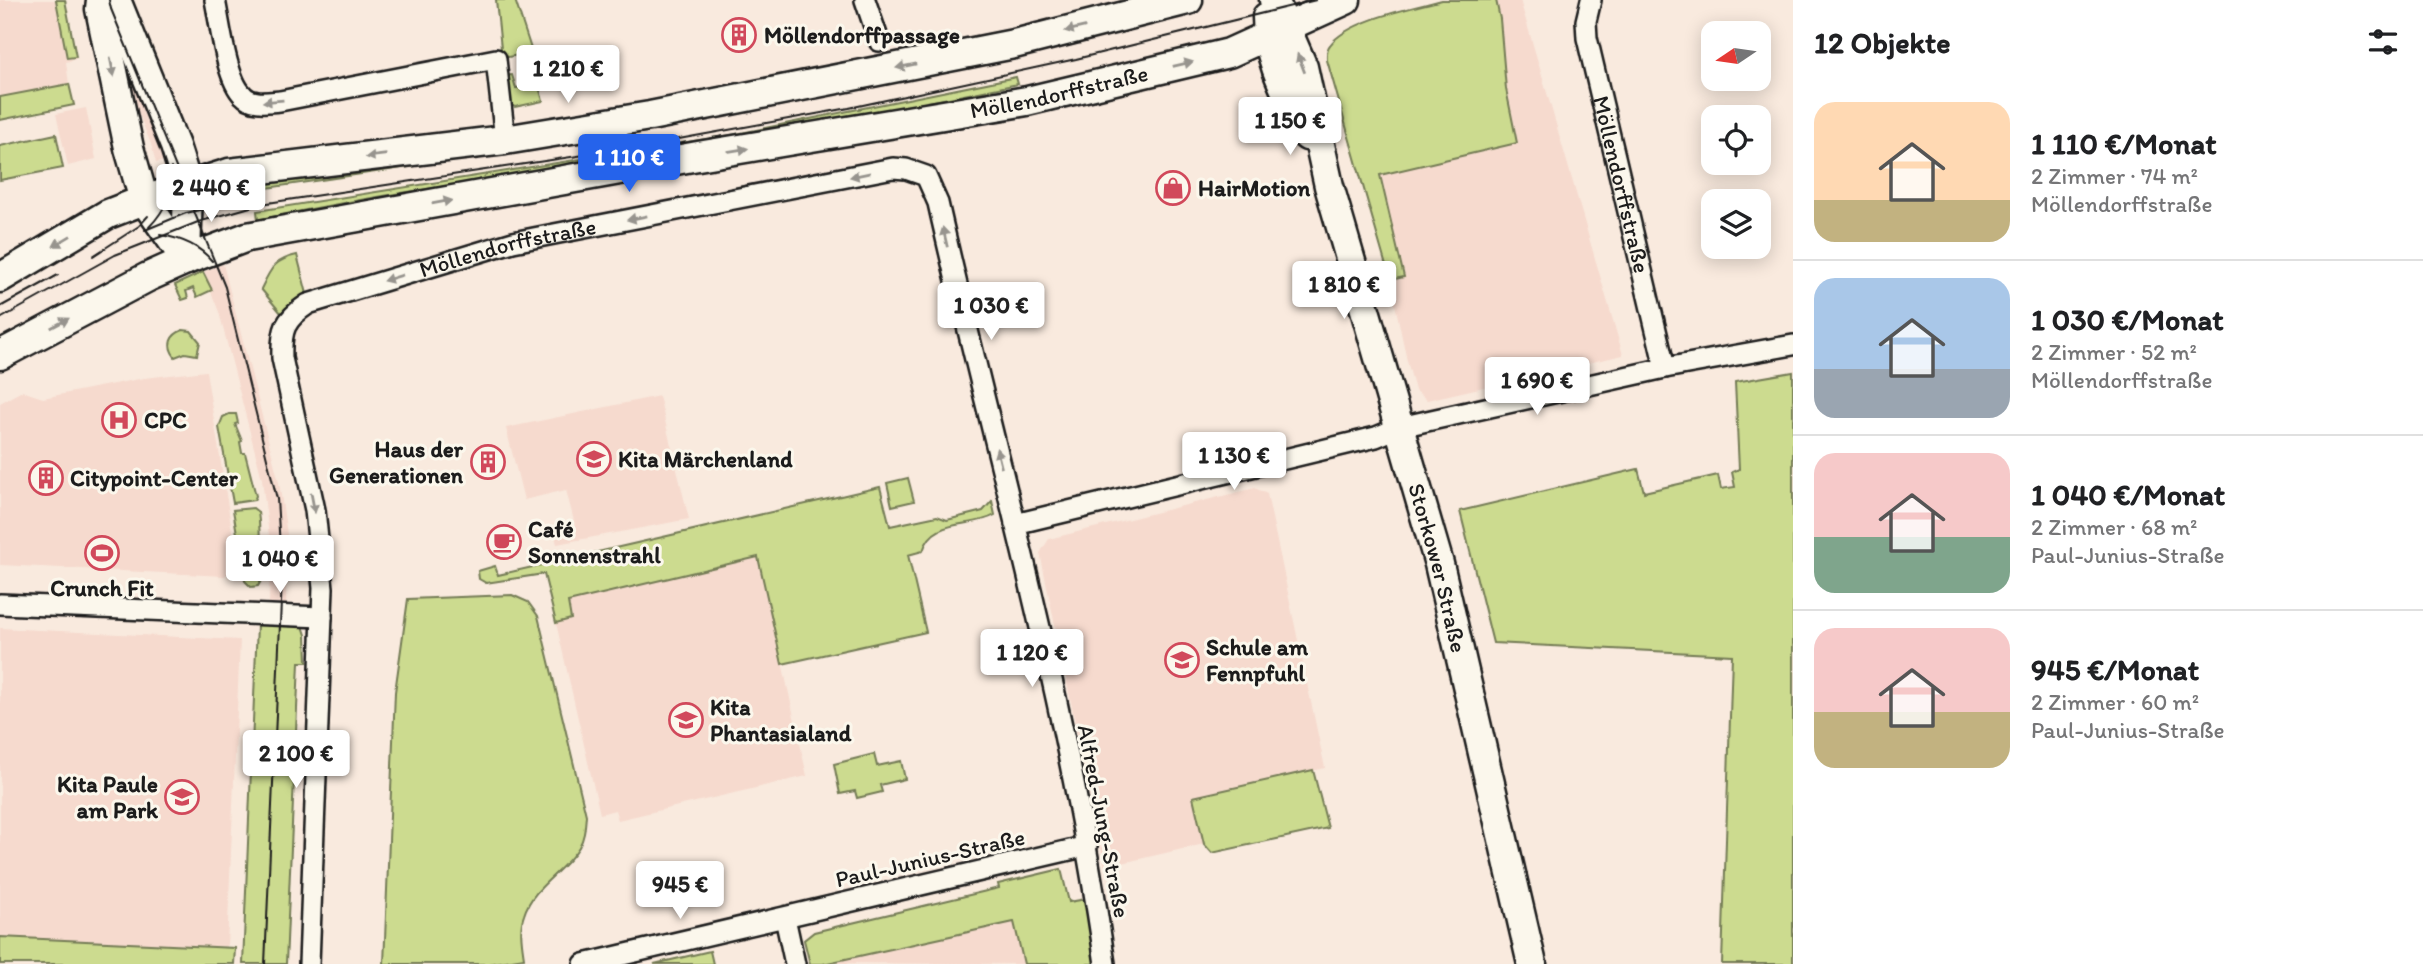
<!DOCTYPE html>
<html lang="de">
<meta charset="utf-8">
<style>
body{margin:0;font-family:Itim,sans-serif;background:#f6f6f6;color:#202124;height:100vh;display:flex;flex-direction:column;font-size:26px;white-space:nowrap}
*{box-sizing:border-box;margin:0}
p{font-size:23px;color:#757577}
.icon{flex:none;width:38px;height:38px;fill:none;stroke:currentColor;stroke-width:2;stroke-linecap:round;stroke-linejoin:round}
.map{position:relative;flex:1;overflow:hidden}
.side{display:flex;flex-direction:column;background:#fff;width:630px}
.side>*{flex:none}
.needle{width:46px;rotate:257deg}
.controls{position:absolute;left:1701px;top:21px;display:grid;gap:14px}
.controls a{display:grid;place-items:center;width:70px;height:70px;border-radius:14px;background:#fff;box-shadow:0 4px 18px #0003;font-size:35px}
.price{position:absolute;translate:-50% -60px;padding:0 16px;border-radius:7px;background:#fff;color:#222;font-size:23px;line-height:46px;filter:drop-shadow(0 2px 4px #0008)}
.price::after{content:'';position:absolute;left:50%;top:42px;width:21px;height:16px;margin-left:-10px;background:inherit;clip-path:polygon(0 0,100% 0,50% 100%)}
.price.selected{background:#2563eb;color:#fff}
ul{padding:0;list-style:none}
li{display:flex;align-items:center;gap:21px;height:175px;padding:0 21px}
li+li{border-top:2px solid #e0e0e0}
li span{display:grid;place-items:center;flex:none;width:196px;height:140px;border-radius:21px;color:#555}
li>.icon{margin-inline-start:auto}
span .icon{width:84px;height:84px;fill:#fffc;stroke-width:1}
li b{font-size:30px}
h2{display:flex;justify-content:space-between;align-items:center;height:84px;padding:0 21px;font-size:30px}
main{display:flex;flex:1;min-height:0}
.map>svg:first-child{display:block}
.built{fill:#f6dace}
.green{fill:#ccdb8f;stroke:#747c56;stroke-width:2}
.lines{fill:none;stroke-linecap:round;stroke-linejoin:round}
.street-casing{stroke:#1c1c1c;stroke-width:24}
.secondary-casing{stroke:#1c1c1c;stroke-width:33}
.street{stroke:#fbf7ec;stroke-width:19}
.secondary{stroke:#fbf7ec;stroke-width:28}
.tram{stroke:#1c1c1c;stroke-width:2}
.oneway{fill:#97948e}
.labels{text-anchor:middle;stroke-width:6;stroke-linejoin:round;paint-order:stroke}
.poi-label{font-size:23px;font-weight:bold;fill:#1c1c1c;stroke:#fbf7ec;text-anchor:start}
.street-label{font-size:23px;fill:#1c1c1c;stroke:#fbf7ec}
</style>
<main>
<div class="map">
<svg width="1793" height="964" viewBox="0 0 1793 964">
<rect width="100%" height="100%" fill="#f9eade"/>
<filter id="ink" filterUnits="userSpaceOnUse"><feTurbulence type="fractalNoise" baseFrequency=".0143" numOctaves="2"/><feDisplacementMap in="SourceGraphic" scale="14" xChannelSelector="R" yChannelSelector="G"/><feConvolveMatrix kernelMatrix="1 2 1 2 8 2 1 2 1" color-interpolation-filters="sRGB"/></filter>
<g filter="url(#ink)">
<g class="built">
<path d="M 0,0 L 65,0 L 76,59 L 66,62 L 69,84 L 0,100 Z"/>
<path d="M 1496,0 L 1520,0 L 1623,355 L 1427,400 L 1415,390 L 1407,361 L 1390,280 L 1404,277 L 1380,175 L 1516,143 L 1506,89 L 1500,19 Z"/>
<path d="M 114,8 L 170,159 L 156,163 L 151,144 L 118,64 Z"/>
<path d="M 86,108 L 96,159 L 68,166 L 56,114 Z"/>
<path d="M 223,264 L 279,482 L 287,534 L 286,608 L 269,608 L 270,544 L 262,479 L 219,312 L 203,272 Z"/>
<path d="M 206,371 L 237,562 L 225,576 L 0,565 L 0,403 L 22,391 L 43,398 L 144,378 Z"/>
<path d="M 659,396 L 689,519 L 557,544 L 553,530 L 575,525 L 566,490 L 524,500 L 506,428 Z"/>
<path d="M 1255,488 L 1267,494 L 1325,768 L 1193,797 L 1204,844 L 1105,867 L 1040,553 L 1049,539 Z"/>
<path d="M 759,557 L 807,776 L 618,820 L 615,810 L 600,814 L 556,623 L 571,619 L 567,602 Z"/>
<path d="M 0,628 L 240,640 L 227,947 L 0,937 Z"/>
<path d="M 1014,922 L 1024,964 L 823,963 Z"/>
</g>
<g class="green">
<path d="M 56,0 L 65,0 L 76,57 L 67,58 Z"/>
<path d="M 496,0 L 515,0 L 531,49 L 524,51 L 525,54 L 502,58 Z"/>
<path d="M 1442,0 L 1496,0 L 1500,19 L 1506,89 L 1517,143 L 1380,175 L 1404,277 L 1390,280 L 1327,60 C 1327,55 1326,49 1330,45 C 1348,20 1413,8 1442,0 Z"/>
<path d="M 1012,58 L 626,135 L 253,190 L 246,191 L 243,179 L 337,174 L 600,134 Z"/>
<path d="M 512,75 L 516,88 L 534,85 L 532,77 L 536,76 L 543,101 L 515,107 L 506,102 L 503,76 Z"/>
<path d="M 1016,77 L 1018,84 C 891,110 764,135 636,157 C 510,178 383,192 258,220 L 257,211 L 731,135 Z"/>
<path d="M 69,84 L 74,105 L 0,120 L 0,97 Z"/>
<path d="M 56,134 L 63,168 L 0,180 L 0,146 Z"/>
<path d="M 297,255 L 307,294 L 296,299 L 281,313 L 261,289 C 271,268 274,260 297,255 Z"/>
<path d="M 203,272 L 212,290 L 197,297 L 193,288 L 186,291 L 188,298 L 182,300 L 175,285 Z"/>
<path d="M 183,330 L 191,331 L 200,342 L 197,355 L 185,353 L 175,357 C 166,345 170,335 183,330 Z"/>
<path d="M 1793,372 L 1793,964 L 1722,964 L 1732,655 L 1493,643 L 1460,511 L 1638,469 L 1644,492 L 1718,475 L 1721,489 L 1735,487 L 1732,472 L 1739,469 L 1735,382 Z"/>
<path d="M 229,414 L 236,414 L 238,423 L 235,424 L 242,441 L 240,442 L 242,453 L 245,453 L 256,496 L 254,500 L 233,503 L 219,427 L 223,417 Z"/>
<path d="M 908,478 L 914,501 L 892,506 L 887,483 Z"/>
<path d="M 880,487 L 890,526 L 937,516 L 947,520 L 983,511 L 992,501 L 995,515 C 971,529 933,517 923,551 L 908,555 L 926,632 L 782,664 L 758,557 L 568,602 L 571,619 L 556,623 L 544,574 L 486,583 L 479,579 L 478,571 L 495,566 L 498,575 Z"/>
<path d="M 253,508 L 258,512 L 259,521 L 262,579 L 258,586 L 251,587 L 245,581 L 233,510 Z"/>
<path d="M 512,595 L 528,602 L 538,616 L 586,815 C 585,826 585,837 579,847 C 564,872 533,886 524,915 C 519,928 522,944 524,958 L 488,964 L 384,964 L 395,692 L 408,599 Z"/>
<path d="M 257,625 L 303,626 L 306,635 L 307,662 L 299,662 L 286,964 L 243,964 Z"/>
<path d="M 874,754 L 877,766 L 901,761 L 905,779 L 880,785 L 882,792 L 857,798 L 855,791 L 840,794 L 834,764 Z"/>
<path d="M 1313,770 L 1328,828 L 1212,853 L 1204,844 L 1193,797 Z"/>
<path d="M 1061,869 L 1069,902 L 1086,899 L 1096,964 L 1024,964 L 1014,922 L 823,964 L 810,964 L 804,940 L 814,932 L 999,888 L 998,884 Z"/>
<path d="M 0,937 L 235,948 L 234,964 L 0,964 Z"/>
<path d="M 710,951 L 713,964 L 654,964 Z"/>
</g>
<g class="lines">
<g class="street-casing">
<g id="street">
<path d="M 215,0 C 220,23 226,79 243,95 C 252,105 267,102 280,101 L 496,59 L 505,140"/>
<path d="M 865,0 L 879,41"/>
<path id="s1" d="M 1591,0 L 1586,21 L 1587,38 L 1665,368"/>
<path d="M 1015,524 L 1376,437 L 1400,427 L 1665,368 L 1793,345"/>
<path d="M 0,604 L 322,617"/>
<path d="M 785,918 L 795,964"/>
<path id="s2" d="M 309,964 L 323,588 L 315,510 L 282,358 C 281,330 284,320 308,304 L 513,242 L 893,168 L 906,169 L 926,176 L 938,203 C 995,456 1069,707 1105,964"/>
<path d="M 584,964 L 1087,846"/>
</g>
</g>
<g class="secondary-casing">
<g id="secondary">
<path d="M 101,0 L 100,9 L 129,148 L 144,200 L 186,260"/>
<path d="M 116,0 L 175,146 L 188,187 L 186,260"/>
<path id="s3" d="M 1274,0 L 1303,67 L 1329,186 L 1439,564 L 1532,964"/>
<path d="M 1267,17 C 1267,61 1289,97 1307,136"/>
<path d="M 0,278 L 108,214 L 144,200 L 229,173 L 505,140 L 650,116 L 1014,44 L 1188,0"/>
<path id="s4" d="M 0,355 L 148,277 L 186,260 L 247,237 L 698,156 L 1027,101 L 1229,53 L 1346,0"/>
</g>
</g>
<use href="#street" class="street"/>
<use href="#secondary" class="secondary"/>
<g class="tram">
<path d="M 109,0 L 111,9 L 225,287 L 277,499 L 282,579 L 265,964"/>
<path d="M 180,172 L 208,196 L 230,203"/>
<path d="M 219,189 L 241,195 L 260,196"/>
<path d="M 149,227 C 165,211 175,190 171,168"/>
<path d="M 145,230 L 186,213 L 222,205"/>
<path d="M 160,235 C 180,238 199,245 212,261"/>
<path d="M 93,256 L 139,226 L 148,216"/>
<path d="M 0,307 L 58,275"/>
<path d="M 0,319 L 115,255 L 198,222 L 261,204 L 624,149 L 849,108 L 1076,59 L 1316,0"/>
</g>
</g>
<defs><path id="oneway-solid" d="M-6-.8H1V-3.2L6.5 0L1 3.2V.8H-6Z" transform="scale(1.75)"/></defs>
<g class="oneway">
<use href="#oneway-solid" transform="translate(1075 29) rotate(167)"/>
<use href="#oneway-solid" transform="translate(1301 63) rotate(-111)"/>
<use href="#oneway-solid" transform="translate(1183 64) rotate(-13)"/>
<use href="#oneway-solid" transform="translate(906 66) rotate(168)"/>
<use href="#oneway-solid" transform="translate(112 67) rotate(79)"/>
<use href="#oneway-solid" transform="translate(273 101) rotate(175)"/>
<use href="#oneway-solid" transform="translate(738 150) rotate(-9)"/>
<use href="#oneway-solid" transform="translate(376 156) rotate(173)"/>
<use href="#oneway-solid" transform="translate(860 175) rotate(169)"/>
<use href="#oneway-solid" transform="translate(442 202) rotate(-10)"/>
<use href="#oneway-solid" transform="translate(637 218) rotate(169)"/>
<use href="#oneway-solid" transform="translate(945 237) rotate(-103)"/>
<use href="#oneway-solid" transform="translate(62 241) rotate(149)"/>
<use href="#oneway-solid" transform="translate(393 278) rotate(163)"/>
<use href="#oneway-solid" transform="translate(60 323) rotate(-28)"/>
<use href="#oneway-solid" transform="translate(999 458) rotate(-104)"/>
<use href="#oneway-solid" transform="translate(313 503) rotate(79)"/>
</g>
</g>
<defs>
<g id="building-ring" transform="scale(1.75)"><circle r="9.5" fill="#fbf7ec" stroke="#d1495b" stroke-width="1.5"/><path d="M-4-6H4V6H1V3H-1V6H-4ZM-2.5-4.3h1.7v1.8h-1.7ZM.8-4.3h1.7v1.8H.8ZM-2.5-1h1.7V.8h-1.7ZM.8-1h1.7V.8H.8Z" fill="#d1495b"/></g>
<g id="shop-ring" transform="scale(1.75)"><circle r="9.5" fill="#fbf7ec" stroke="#d1495b" stroke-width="1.5"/><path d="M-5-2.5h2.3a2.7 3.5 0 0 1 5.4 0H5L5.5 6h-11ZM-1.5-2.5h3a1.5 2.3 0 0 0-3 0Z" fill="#d1495b"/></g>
<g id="hospital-ring" transform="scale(1.75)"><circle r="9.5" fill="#fbf7ec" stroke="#d1495b" stroke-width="1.5"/><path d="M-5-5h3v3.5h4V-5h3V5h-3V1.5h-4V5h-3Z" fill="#d1495b"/></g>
<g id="school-ring" transform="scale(1.75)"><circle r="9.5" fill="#fbf7ec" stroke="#d1495b" stroke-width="1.5"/><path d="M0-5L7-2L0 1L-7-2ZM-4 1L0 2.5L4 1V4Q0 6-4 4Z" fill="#d1495b"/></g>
<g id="cafe-ring" transform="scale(1.75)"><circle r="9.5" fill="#fbf7ec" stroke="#d1495b" stroke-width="1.5"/><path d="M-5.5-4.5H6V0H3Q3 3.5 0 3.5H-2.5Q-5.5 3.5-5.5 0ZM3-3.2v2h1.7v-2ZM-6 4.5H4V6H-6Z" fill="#d1495b"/></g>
<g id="stadium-ring" transform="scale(1.75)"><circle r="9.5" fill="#fbf7ec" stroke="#d1495b" stroke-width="1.5"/><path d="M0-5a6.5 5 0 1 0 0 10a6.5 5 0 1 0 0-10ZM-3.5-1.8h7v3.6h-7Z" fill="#d1495b"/></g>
</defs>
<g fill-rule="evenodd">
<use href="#building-ring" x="739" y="35"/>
<use href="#shop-ring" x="1173" y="188"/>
<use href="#hospital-ring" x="119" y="420"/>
<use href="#school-ring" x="594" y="459"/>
<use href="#building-ring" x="488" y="462"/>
<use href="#building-ring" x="46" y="478"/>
<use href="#cafe-ring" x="504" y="542"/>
<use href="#stadium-ring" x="102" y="553"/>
<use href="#school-ring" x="1182" y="660"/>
<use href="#school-ring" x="686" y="720"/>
<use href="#school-ring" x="182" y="797"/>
</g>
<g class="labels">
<g class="poi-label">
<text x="764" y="43">Möllendorffpassage</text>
<text x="1198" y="196">HairMotion</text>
<text x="144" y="428">CPC</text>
<text x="463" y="457" text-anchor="end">Haus der<tspan x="463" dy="26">Generationen</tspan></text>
<text x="618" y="467">Kita Märchenland</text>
<text x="70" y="486">Citypoint-Center</text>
<text x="528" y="537">Café<tspan x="528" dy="26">Sonnenstrahl</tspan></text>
<text x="102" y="596" text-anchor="middle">Crunch Fit</text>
<text x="1206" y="655">Schule am<tspan x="1206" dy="26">Fennpfuhl</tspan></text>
<text x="710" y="715">Kita<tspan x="710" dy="26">Phantasialand</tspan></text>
<text x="158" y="792" text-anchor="end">Kita Paule<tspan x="158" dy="26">am Park</tspan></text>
</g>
<g class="street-label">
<text dy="8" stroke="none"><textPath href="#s4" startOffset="1099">Möllendorffstraße</textPath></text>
<text dy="8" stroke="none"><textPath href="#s1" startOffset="189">Möllendorffstraße</textPath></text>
<text dy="8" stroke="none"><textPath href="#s2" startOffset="882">Möllendorffstraße</textPath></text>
<text dy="8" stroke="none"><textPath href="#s3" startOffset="592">Storkower Straße</textPath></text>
<text transform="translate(1104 821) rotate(79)" y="8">Alfred-Jung-Straße</text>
<text transform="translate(930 858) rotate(-13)" y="8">Paul-Junius-Straße</text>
</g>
</g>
</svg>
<div class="controls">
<a><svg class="needle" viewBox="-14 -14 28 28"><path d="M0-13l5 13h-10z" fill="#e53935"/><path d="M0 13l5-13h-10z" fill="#757577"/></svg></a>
<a><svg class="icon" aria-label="locate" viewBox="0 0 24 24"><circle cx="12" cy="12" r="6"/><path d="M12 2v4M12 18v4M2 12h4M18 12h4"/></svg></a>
<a><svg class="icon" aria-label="layers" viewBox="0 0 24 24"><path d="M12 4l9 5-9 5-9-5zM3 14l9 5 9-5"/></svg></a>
</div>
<b class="price" style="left:568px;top:105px">1 210 €</b>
<b class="price" style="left:1290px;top:157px">1 150 €</b>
<b class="price selected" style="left:629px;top:194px">1 110 €</b>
<b class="price" style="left:211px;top:224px">2 440 €</b>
<b class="price" style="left:1344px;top:321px">1 810 €</b>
<b class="price" style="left:991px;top:342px">1 030 €</b>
<b class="price" style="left:1537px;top:417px">1 690 €</b>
<b class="price" style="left:1234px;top:492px">1 130 €</b>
<b class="price" style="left:280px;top:595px">1 040 €</b>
<b class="price" style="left:1032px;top:689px">1 120 €</b>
<b class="price" style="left:296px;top:790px">2 100 €</b>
<b class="price" style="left:680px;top:921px">945 €</b>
</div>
<section class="side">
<h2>12 Objekte<svg class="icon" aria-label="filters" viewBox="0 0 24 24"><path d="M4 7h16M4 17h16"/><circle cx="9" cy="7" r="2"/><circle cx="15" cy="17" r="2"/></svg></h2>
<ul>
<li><span style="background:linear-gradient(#ffd9b3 70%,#c2b280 0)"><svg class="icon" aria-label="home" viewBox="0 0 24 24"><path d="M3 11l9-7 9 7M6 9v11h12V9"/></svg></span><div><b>1 110 €/Monat</b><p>2 Zimmer · 74 m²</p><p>Möllendorffstraße</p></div></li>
<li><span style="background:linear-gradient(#a9c7e8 65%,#9aa5b1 0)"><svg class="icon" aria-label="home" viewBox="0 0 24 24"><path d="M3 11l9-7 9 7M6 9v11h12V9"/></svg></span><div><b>1 030 €/Monat</b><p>2 Zimmer · 52 m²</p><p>Möllendorffstraße</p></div></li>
<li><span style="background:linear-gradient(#f6c9c9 60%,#7fa58c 0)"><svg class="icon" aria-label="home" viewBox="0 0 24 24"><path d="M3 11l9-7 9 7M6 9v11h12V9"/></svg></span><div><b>1 040 €/Monat</b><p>2 Zimmer · 68 m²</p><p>Paul-Junius-Straße</p></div></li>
<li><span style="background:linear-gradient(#f6c9c9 60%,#c2b280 0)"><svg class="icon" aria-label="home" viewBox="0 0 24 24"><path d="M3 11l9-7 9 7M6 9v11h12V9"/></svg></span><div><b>945 €/Monat</b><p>2 Zimmer · 60 m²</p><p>Paul-Junius-Straße</p></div></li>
</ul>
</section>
</main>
